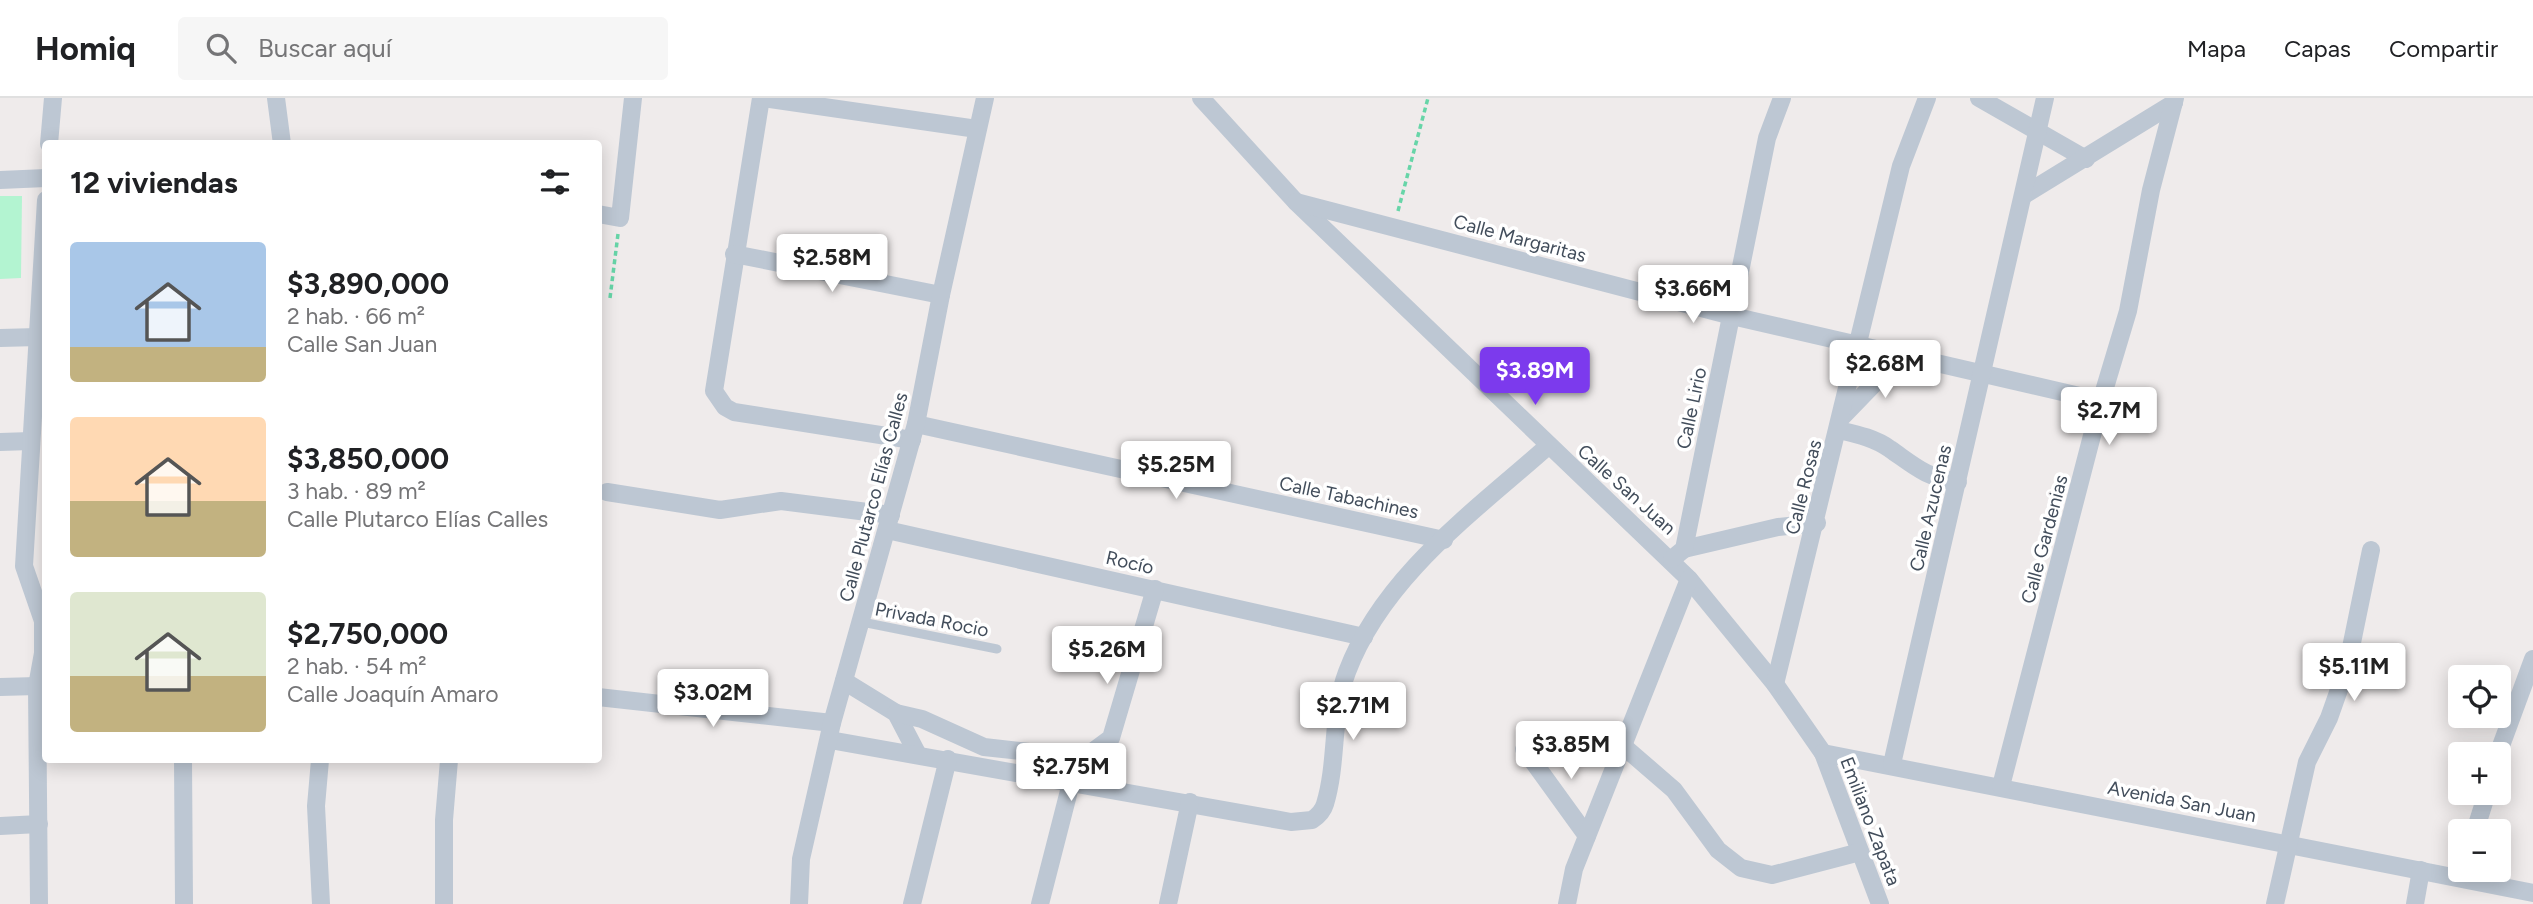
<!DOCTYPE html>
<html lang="es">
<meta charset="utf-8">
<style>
body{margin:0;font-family:Figtree,sans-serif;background:#f6f6f6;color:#202124;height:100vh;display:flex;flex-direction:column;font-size:26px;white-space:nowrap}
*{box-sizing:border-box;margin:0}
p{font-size:23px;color:#757577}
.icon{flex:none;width:38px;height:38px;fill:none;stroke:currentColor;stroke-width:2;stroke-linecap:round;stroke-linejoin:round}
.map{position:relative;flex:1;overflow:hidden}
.details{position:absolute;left:42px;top:42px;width:560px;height:623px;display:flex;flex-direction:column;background:#fff;border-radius:7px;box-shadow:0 4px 18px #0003}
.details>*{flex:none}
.controls{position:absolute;left:2448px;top:567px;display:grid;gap:14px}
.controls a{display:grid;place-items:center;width:63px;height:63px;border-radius:7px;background:#fff;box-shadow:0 4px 18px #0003;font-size:35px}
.price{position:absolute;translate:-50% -60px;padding:0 16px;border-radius:7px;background:#fff;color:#222;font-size:23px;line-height:46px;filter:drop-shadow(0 2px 4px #0008)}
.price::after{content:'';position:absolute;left:50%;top:42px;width:21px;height:16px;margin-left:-10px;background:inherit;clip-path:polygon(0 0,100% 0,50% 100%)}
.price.active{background:#7c3aed;color:#fff}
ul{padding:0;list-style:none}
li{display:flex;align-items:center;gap:21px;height:175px;padding:0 28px}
li span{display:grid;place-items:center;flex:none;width:196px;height:140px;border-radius:7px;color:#555}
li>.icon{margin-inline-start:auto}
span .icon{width:84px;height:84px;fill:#fffc;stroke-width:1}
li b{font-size:30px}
h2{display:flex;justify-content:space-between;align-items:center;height:84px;padding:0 28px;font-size:30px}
header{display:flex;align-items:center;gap:42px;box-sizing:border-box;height:98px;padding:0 35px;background:#fff;border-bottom:2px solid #e0e0e0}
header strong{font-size:33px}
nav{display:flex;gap:38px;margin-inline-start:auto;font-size:24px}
.search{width:490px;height:63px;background:#f6f6f6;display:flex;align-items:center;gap:18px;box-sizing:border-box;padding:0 24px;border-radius:7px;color:#757577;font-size:26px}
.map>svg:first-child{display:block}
.green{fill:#b3f4d1}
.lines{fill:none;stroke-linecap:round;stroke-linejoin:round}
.path{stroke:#67d5a8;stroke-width:3.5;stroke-dasharray:5 3.5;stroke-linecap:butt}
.lane{stroke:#bdc7d3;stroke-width:9}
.street{stroke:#bdc7d3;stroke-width:18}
.labels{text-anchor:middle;stroke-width:7;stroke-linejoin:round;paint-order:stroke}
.street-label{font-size:19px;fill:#424d5b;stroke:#fff}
</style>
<header>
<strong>Homiq</strong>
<div class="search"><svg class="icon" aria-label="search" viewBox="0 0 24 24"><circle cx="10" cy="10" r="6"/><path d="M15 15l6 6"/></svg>Buscar aquí</div>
<nav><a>Mapa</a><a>Capas</a><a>Compartir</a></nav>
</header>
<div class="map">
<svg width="2533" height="806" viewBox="0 0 2533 806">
<rect width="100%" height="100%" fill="#efebeb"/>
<path class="green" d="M 0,98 L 22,98 L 21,180 L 0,181 Z"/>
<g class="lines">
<g class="path">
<path d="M 1398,113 L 1428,0"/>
<path d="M 610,200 L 618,136"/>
</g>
<path class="lane" d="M 862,524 L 997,551"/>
<g class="street">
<path d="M 276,0 L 282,46"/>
<path d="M 761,0 L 714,293 L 725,309 L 734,314 L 912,342"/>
<path d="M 762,0 L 977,31"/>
<path d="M 1201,0 L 1296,104 L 1689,481 L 1775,586 L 1823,655 L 1880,806"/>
<path d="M 1979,0 L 2086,61"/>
<path d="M 49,46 L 53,0"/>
<path d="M 0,82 L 46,80"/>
<path d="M 2024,97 L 2174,5"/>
<path d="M 1296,104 L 1732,218 L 2101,303"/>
<path d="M 598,116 L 620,120 L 633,0"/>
<path d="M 734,156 L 941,197"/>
<path d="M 0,240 L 38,239 L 46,241"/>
<path d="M 1841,320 L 1901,258"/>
<path d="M 916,326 L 1444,442"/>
<path d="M 1839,332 C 1856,336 1875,340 1890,351 C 1916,369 1925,379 1958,384"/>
<path d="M 0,344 L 31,343"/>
<path d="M 607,394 L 720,412 L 781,403 L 891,417"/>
<path d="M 887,432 L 1364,539"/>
<path d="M 1684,451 L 1778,429 L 1817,425"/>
<path d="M 1672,461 L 1684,451 L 1767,40 L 1782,0"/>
<path d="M 844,583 L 896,615 L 918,657"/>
<path d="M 1775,586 L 1901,68 L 1927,0"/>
<path d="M 0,589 L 37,588"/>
<path d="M 598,599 L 832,625"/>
<path d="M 896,615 L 922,621 L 984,649 L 1084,660"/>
<path d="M 830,642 L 1291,724 L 1312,722 C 1318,718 1323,713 1325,706 C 1338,663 1331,616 1347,574 C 1383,478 1475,413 1548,348"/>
<path d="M 1622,647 L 1674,692 L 1718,752 L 1741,770 L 1772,777 L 1860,754"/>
<path d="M 1524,651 L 1587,738"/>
<path d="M 1823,655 L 2533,795"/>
<path d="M 2498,656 L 2533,561"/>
<path d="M 183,662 L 184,806"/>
<path d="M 320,662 L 316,708 L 321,806"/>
<path d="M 1892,666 L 2045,0"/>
<path d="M 2001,688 L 2101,303 L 2128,213 L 2151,92 L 2175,0"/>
<path d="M 0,728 L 39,726"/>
<path d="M 2475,733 L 2487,695"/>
<path d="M 39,806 L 37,588 L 43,555 L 43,523 L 24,468 L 46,102"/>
<path d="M 444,806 L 444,722 L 449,662"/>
<path d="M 799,806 L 801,761 L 832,625 L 916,326 L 941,197 L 985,0"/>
<path d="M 912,806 L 948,661"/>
<path d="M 1040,806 L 1071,685 L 1084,660 L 1111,640 L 1155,491"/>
<path d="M 1168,806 L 1190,704"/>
<path d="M 1567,806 L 1574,771 L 1689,481"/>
<path d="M 2275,806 L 2307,664 L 2329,620 L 2347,569 L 2371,452"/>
<path d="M 2415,806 L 2421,772"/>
</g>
</g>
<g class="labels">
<g class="street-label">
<text transform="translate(1520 140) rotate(15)" y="7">Calle Margaritas</text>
<text transform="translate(1691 310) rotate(-78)" y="7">Calle Lirio</text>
<text transform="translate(1803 389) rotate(-76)" y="7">Calle Rosas</text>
<text transform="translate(1627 391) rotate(42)" y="7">Calle San Juan</text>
<text transform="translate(873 399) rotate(-75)" y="7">Calle Plutarco Elías Calles</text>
<text transform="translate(1349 399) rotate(12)" y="7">Calle Tabachines</text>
<text transform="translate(1930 410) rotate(-77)" y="7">Calle Azucenas</text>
<text transform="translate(2044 441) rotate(-75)" y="7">Calle Gardenias</text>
<text transform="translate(1130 464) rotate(13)" y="7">Rocío</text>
<text transform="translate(932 521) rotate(11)" y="7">Privada Rocio</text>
<text transform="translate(2182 703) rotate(11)" y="7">Avenida San Juan</text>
<text transform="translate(1871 723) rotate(69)" y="7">Emiliano Zapata</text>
</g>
</g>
</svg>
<div class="controls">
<a><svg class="icon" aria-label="locate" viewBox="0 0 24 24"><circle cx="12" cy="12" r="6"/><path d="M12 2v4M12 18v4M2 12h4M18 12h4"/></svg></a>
<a>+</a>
<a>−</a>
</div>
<b class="price" style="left:832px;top:196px">$2.58M</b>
<b class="price" style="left:1693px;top:227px">$3.66M</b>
<b class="price" style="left:1885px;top:302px">$2.68M</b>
<b class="price active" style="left:1535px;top:309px">$3.89M</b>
<b class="price" style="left:2109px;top:349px">$2.7M</b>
<b class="price" style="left:1176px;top:403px">$5.25M</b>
<b class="price" style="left:1107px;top:588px">$5.26M</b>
<b class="price" style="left:2354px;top:605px">$5.11M</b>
<b class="price" style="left:713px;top:631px">$3.02M</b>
<b class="price" style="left:1353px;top:644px">$2.71M</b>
<b class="price" style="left:1571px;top:683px">$3.85M</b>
<b class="price" style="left:1071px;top:705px">$2.75M</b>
<section class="details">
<h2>12 viviendas<svg class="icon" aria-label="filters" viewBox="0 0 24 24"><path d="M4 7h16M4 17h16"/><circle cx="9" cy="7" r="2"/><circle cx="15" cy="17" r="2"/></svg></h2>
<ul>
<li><span style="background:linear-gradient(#a9c7e8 75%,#c2b280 0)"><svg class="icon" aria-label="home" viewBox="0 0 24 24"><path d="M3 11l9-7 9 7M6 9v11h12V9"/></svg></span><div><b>$3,890,000</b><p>2 hab. · 66 m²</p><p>Calle San Juan</p></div></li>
<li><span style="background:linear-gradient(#ffd9b3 60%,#c2b280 0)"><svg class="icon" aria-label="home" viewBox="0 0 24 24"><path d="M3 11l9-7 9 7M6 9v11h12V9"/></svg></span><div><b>$3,850,000</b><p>3 hab. · 89 m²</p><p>Calle Plutarco Elías Calles</p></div></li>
<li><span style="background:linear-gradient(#dfe7d0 60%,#c2b280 0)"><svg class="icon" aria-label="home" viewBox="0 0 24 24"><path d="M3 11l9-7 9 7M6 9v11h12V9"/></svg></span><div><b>$2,750,000</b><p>2 hab. · 54 m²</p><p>Calle Joaquín Amaro</p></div></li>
</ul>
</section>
</div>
